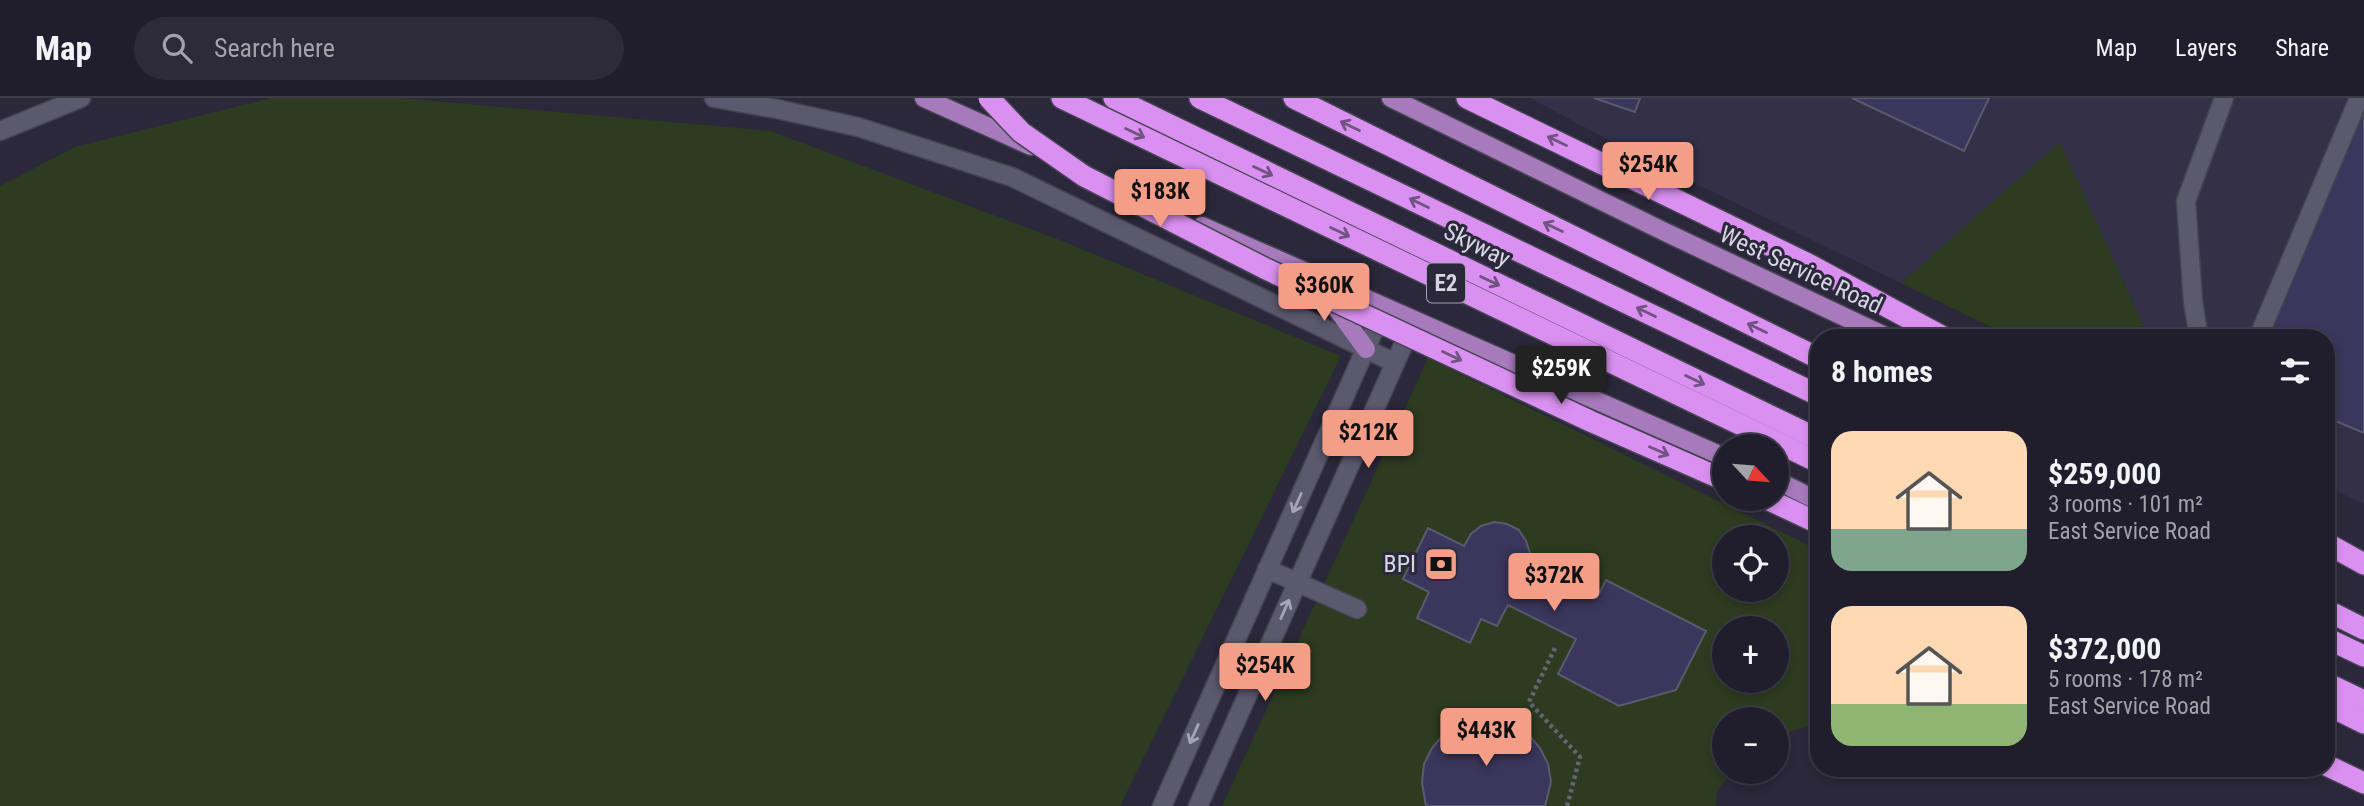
<!DOCTYPE html>
<meta charset="utf-8">
<style>
body{margin:0;font-family:"Roboto Condensed",sans-serif;background:#2d2b38;color:#f1f3f6;height:100vh;display:flex;flex-direction:column;font-size:26px;white-space:nowrap}
*{box-sizing:border-box;margin:0}
p{font-size:23px;color:#a2a2a9}
.icon{flex:none;width:38px;height:38px;fill:none;stroke:currentColor;stroke-width:2;stroke-linecap:round;stroke-linejoin:round}
.map{position:relative;flex:1;overflow:hidden}
.details{position:absolute;left:1810px;top:231px;width:525px;height:448px;display:flex;flex-direction:column;background:#201e2c;border-radius:28px;box-shadow:0 4px 10px #0003,0 0 0 2px #3d3c48}
.details>*{flex:none}
.needle{width:46px;rotate:116deg}
.controls{position:absolute;left:1712px;top:336px;display:grid;gap:14px}
.controls a{display:grid;place-items:center;width:77px;height:77px;border-radius:50%;background:#201e2c;box-shadow:0 4px 10px #0003,0 0 0 2px #3d3c48;font-size:35px}
.price{position:absolute;translate:-50% -60px;padding:0 16px;border-radius:7px;background:#f49e88;color:#111;font-size:23px;line-height:46px;filter:drop-shadow(0 2px 4px #0008)}
.price::after{content:'';position:absolute;left:50%;top:42px;width:21px;height:16px;margin-left:-10px;background:inherit;clip-path:polygon(0 0,100% 0,50% 100%)}
.price.active{background:#222;color:#fff}
ul{padding:0;list-style:none}
li{display:flex;align-items:center;gap:21px;height:175px;padding:0 21px}
li span{display:grid;place-items:center;flex:none;width:196px;height:140px;border-radius:21px;color:#555}
li>.icon{margin-inline-start:auto}
span .icon{width:84px;height:84px;fill:#fffc;stroke-width:1}
li b{font-size:30px}
h2{display:flex;justify-content:space-between;align-items:center;height:84px;padding:0 21px;font-size:30px}
header{display:flex;align-items:center;gap:42px;box-sizing:border-box;height:98px;padding:0 35px;background:#201e2c;border-bottom:2px solid #3d3c48}
header strong{font-size:33px}
nav{display:flex;gap:38px;margin-inline-start:auto;font-size:24px}
.search{width:490px;height:63px;background:#2d2b38;display:flex;align-items:center;gap:18px;box-sizing:border-box;padding:0 24px;border-radius:38px;color:#a2a2a9;font-size:26px}
.map>svg:first-child{display:block}
.built{fill:#333048}
.green{fill:#2d3b20;fill-rule:evenodd}
.building{fill:#3a365c;stroke:#5b5a6f;stroke-width:2}
.lines{fill:none;stroke-linecap:round;stroke-linejoin:round}
.minor-casing{stroke:#464453;stroke-width:21}
.major-casing{stroke:#464453;stroke-width:21}
.highway-casing{stroke:#464453;stroke-width:24}
.path{stroke:#656474;stroke-width:4.5;stroke-dasharray:3.5 3.5;stroke-linecap:butt}
.minor{stroke:#5b596d;stroke-width:18}
.major{stroke:#a77abc;stroke-width:18}
.highway{stroke:#da90f0;stroke-width:21}
.highway-bridge-casing{stroke:#464453;stroke-width:24;stroke-linecap:butt}
.highway-bridge{stroke:#da90f0;stroke-width:21}
.oneway{stroke:#705283}
.oneway2{stroke:#a5a5b4}
.labels{text-anchor:middle;stroke-width:6;stroke-linejoin:round;paint-order:stroke}
.shield{fill:#2a283a;stroke:#a3a2b0;stroke-width:2}
.shield-label{font-size:23px;font-weight:bold;fill:#d7d7e3}
.street-label{font-size:24px;fill:#d7d7e3;stroke:#2a283a}
.poi-label{font-size:24px;fill:#d7d7e3;stroke:#2a283a;text-anchor:end}
</style>
<header>
<strong>Map</strong>
<div class="search"><svg class="icon" aria-label="search" viewBox="0 0 24 24"><circle cx="10" cy="10" r="6"/><path d="M15 15l6 6"/></svg>Search here</div>
<nav><a>Map</a><a>Layers</a><a>Share</a></nav>
</header>
<div class="map">
<svg width="2364" height="708" viewBox="0 0 2364 708">
<rect width="100%" height="100%" fill="#2a283a"/>
<path class="built" d="M 1530,0 L 2364,0 L 2364,406 L 2326,388 L 2326,240 L 2149,240 L 2060,45 L 1901,185 L 1644,61 Z"/>
<g class="green">
<path d="M 271,0 L 402,0 L 771,33 L 1060,142 L 1341,258 L 1120,708 L 0,708 L 0,88 L 75,49 Z"/>
<path d="M 2060,44 L 2149,240 L 2013,240 L 1901,185 Z"/>
<path d="M 1428,260 L 1818,452 L 1818,607 L 1808,628 L 1776,638 L 1776,621 L 1724,621 L 1724,674 L 1732,674 L 1717,693 L 1716,708 L 1222,708 ZM 1724,439 L 1776,439 L 1776,492 L 1724,492 ZM 1724,530 L 1776,530 L 1776,583 L 1724,583 Z"/>
</g>
<g class="building">
<path d="M 1594,0 L 1640,0 L 1635,14 Z"/>
<path d="M 1852,0 L 1989,0 L 1964,53 Z"/>
<path d="M 2364,11 L 2364,335 L 2326,319 L 2326,240 L 2267,240 Z"/>
<path d="M 1494,424 L 1507,426 L 1519,432 L 1526,443 L 1530,455 L 1529,466 L 1597,500 L 1606,482 L 1706,533 L 1676,592 L 1619,608 L 1558,576 L 1576,541 L 1508,507 L 1497,528 L 1481,521 L 1470,545 L 1417,520 L 1429,494 L 1403,481 L 1428,430 L 1464,448 L 1471,436 L 1481,428 Z"/>
<path d="M 1477,621 L 1495,621 L 1513,626 L 1528,636 L 1540,650 L 1548,666 L 1551,684 L 1545,708 L 1426,708 L 1422,685 L 1424,666 L 1432,650 L 1444,636 L 1460,626 Z"/>
</g>
<g class="lines">
<g class="minor-casing">
<g id="minor">
<path d="M 714,0 L 777,11 L 858,29 L 1012,79 L 1395,265"/>
<path d="M 0,33 L 81,0"/>
<path d="M 2199,240 L 2193,204 L 2186,103 L 2224,0"/>
<path d="M 2258,240 L 2359,0"/>
<path d="M 1267,471 L 1357,511"/>
<path d="M 1162,708 L 1383,212"/>
<path d="M 1198,708 L 1413,225"/>
</g>
</g>
<g class="major-casing">
<g id="major">
<path d="M 924,0 L 1031,48"/>
<path d="M 1391,0 L 1665,134 L 1889,240"/>
<path d="M 1202,128 L 1724,359"/>
<path d="M 1329,200 L 1366,251"/>
<path d="M 1776,382 L 1818,403"/>
</g>
</g>
<g class="highway-casing">
<g id="highway">
<path d="M 1062,0 L 1818,364"/>
<path d="M 1114,0 L 1818,341"/>
<path d="M 1200,0 L 1818,297"/>
<path d="M 1294,0 L 1818,260"/>
<path d="M 1467,0 L 1810,167 L 1945,240"/>
<path d="M 1767,401 L 1818,425"/>
<path d="M 2326,445 L 2364,466"/>
<path d="M 2326,512 L 2364,531"/>
<path d="M 2326,540 L 2364,558"/>
<path d="M 2326,585 L 2364,603"/>
<path d="M 2326,606 L 2364,625"/>
<path d="M 2326,667 L 2364,685"/>
</g>
</g>
<path class="path" d="M 1555,550 L 1529,604 L 1580,659 L 1567,708"/>
<use href="#minor" class="minor"/>
<use href="#major" class="major"/>
<use href="#highway" class="highway"/>
<g class="highway-bridge-casing">
<path id="highway-bridge" d="M 989,0 L 1021,34 L 1084,78 L 1264,170 L 1590,323 L 1724,382"/>
</g>
<use href="#highway-bridge" class="highway-bridge"/>
</g>
<defs><path id="oneway-shaft" d="M-6 0H5M1.5-3L5.5 0L1.5 3" fill="none" stroke-width="1.6" stroke-linecap="round" stroke-linejoin="round" transform="scale(1.75)"/></defs>
<g class="oneway">
<use href="#oneway-shaft" transform="translate(1350 28) rotate(-154)"/>
<use href="#oneway-shaft" transform="translate(1135 35) rotate(26)"/>
<use href="#oneway-shaft" transform="translate(1557 43) rotate(-154)"/>
<use href="#oneway-shaft" transform="translate(1263 73) rotate(26)"/>
<use href="#oneway-shaft" transform="translate(1419 105) rotate(-154)"/>
<use href="#oneway-shaft" transform="translate(1553 129) rotate(-154)"/>
<use href="#oneway-shaft" transform="translate(1340 134) rotate(26)"/>
<use href="#oneway-shaft" transform="translate(1490 183) rotate(26)"/>
<use href="#oneway-shaft" transform="translate(1646 214) rotate(-154)"/>
<use href="#oneway-shaft" transform="translate(1757 230) rotate(-154)"/>
<use href="#oneway-shaft" transform="translate(1452 258) rotate(25)"/>
<use href="#oneway-shaft" transform="translate(1695 282) rotate(26)"/>
<use href="#oneway-shaft" transform="translate(1659 353) rotate(24)"/>
</g>
<g class="oneway2">
<use href="#oneway-shaft" transform="translate(1297 405) rotate(114)"/>
<use href="#oneway-shaft" transform="translate(1285 511) rotate(-66)"/>
<use href="#oneway-shaft" transform="translate(1194 636) rotate(114)"/>
</g>
<defs>
<g id="bank-square" transform="scale(1.75)"><rect x="-9" y="-9" width="18" height="18" rx="4" fill="#f49e88" stroke="#2a283a"/><path d="M-6-4H6V4H-6ZM0-2.3a2.3 2.3 0 1 0 0 4.6a2.3 2.3 0 1 0 0-4.6Z" fill="#111"/></g>
</defs>
<g fill-rule="evenodd">
<use href="#bank-square" x="1441" y="466"/>
</g>
<g class="labels">
<rect class="shield" x="1427" y="165.5" width="38" height="39" rx="5"/>
<g class="shield-label">
<text x="1446" y="193">E2</text>
</g>
<g class="street-label">
<text transform="translate(1477 147) rotate(26)" y="8">Skyway</text>
<text transform="translate(1801 172) rotate(25)" y="8">West Service Road</text>
</g>
<g class="poi-label">
<text x="1416" y="474">BPI</text>
</g>
</g>
</svg>
<div class="controls">
<a><svg class="needle" viewBox="-14 -14 28 28"><path d="M0-13l5 13h-10z" fill="#e53935"/><path d="M0 13l5-13h-10z" fill="#a2a2a9"/></svg></a>
<a><svg class="icon" aria-label="locate" viewBox="0 0 24 24"><circle cx="12" cy="12" r="6"/><path d="M12 2v4M12 18v4M2 12h4M18 12h4"/></svg></a>
<a>+</a>
<a>−</a>
</div>
<b class="price" style="left:1648px;top:104px">$254K</b>
<b class="price" style="left:1160px;top:131px">$183K</b>
<b class="price" style="left:1324px;top:225px">$360K</b>
<b class="price active" style="left:1561px;top:308px">$259K</b>
<b class="price" style="left:1368px;top:372px">$212K</b>
<b class="price" style="left:1554px;top:515px">$372K</b>
<b class="price" style="left:1265px;top:605px">$254K</b>
<b class="price" style="left:1486px;top:670px">$443K</b>
<section class="details">
<h2>8 homes<svg class="icon" aria-label="filters" viewBox="0 0 24 24"><path d="M4 7h16M4 17h16"/><circle cx="9" cy="7" r="2"/><circle cx="15" cy="17" r="2"/></svg></h2>
<ul>
<li><span style="background:linear-gradient(#ffd9b3 70%,#7fa58c 0)"><svg class="icon" aria-label="home" viewBox="0 0 24 24"><path d="M3 11l9-7 9 7M6 9v11h12V9"/></svg></span><div><b>$259,000</b><p>3 rooms · 101 m²</p><p>East Service Road</p></div></li>
<li><span style="background:linear-gradient(#ffd9b3 70%,#8fb573 0)"><svg class="icon" aria-label="home" viewBox="0 0 24 24"><path d="M3 11l9-7 9 7M6 9v11h12V9"/></svg></span><div><b>$372,000</b><p>5 rooms · 178 m²</p><p>East Service Road</p></div></li>
</ul>
</section>
</div>
